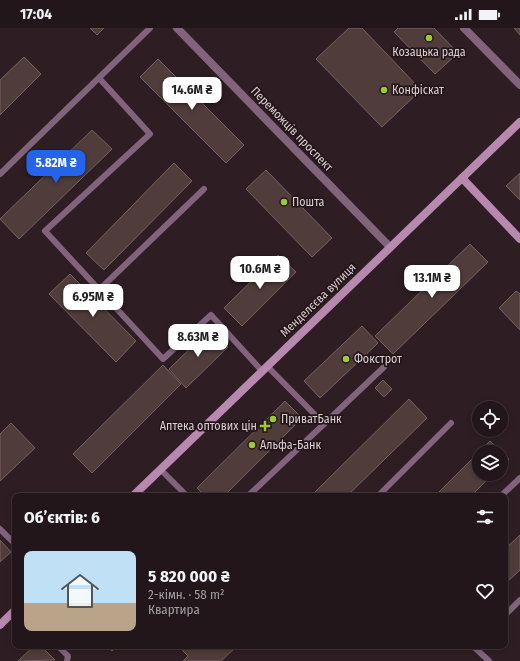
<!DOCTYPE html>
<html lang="uk">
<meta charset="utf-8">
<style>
body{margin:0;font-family:"Fira Sans Condensed",sans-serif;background:#2e2327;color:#f1f3f6;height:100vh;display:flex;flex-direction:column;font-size:15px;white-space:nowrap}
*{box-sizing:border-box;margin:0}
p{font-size:13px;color:#a29fa2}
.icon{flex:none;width:22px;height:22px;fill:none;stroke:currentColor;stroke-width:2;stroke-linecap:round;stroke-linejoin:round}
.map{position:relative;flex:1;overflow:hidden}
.drawer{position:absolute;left:12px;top:465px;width:496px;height:156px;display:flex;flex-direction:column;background:#22161a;border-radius:8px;box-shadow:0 2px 6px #0003,0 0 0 1px #3f3539}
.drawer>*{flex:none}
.controls{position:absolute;left:472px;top:373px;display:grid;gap:8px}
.controls a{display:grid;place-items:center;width:36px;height:36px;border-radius:50%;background:#22161a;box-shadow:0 2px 6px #0003,0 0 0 1px #3f3539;font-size:20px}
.price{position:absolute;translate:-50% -34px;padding:0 9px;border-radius:8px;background:#fff;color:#222;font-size:13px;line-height:26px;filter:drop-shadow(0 1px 2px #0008)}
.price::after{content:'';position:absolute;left:50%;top:24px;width:12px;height:9px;margin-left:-6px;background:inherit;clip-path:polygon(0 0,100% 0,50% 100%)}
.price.current{background:#2563eb;color:#fff}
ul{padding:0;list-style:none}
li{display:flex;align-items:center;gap:12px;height:100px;padding:0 12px}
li+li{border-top:1px solid #3f3539}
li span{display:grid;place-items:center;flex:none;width:112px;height:80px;border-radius:8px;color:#555}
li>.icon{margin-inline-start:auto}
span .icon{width:48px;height:48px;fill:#fffc;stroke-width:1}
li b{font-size:17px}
h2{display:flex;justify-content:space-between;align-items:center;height:48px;padding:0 12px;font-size:17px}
.status{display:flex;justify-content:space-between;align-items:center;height:28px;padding:0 20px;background:#22161a;direction:ltr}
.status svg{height:11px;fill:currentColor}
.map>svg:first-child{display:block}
.building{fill:#503d3b;stroke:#76615f}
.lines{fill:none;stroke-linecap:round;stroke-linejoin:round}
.lane{stroke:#81647b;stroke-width:6}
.street{stroke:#81647b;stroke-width:8}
.secondary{stroke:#b789ae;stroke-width:8}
.poi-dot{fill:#9acb35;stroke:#24151a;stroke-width:1.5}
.labels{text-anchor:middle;stroke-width:3.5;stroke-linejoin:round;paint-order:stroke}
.poi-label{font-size:12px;fill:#d9ced1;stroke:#24151a;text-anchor:start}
.street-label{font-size:12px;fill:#d9ced1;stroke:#24151a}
</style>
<div class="status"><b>17:04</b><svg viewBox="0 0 49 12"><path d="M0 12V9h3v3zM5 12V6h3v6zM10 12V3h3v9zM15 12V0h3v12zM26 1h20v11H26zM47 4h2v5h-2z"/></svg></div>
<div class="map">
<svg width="520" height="633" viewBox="0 0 520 633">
<rect width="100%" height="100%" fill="#2e1e23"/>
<g class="building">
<path d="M 90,0 L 104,0 L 97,7 Z"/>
<path d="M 349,0 L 362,0 L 421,62 L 382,99 L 316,31 Z"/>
<path d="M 398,0 L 434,0 L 458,25 L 435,46 L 394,4 Z"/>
<path d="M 514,0 L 520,0 L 520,7 Z"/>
<path d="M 24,29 L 41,46 L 0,87 L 0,52 Z"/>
<path d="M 158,31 L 244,117 L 226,135 L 140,49 Z"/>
<path d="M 92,102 L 112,121 L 19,211 L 0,191 Z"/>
<path d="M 174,135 L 192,153 L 104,242 L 86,225 Z"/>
<path d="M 266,142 L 332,210 L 312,229 L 246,161 Z"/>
<path d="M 520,145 L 520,172 L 506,158 Z"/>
<path d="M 470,216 L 488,234 L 393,326 L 375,308 Z"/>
<path d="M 278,227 L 296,244 L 242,298 L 224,280 Z"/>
<path d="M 70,246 L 136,313 L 116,334 L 49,266 Z"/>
<path d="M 516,263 L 520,266 L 520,302 L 499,280 Z"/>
<path d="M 362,298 L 378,315 L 320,370 L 304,353 Z"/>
<path d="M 210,301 L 228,319 L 186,360 L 169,341 Z"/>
<path d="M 163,337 L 181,356 L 92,445 L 73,426 Z"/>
<path d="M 383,352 L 392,361 L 384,369 L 375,360 Z"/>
<path d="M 409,371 L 427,390 L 347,468 L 311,468 Z"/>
<path d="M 285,373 L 302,390 L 224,468 L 205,468 L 197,460 Z"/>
<path d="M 11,395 L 35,420 L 0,453 L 0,406 Z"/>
<path d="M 490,413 L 509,431 L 501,438 L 501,424 L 479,424 Z"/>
<path d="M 479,424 L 479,446 L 493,446 L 471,468 L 435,468 Z"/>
<path d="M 520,507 L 520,542 L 505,556 L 505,521 Z"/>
<path d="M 0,512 L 11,524 L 0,534 Z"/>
<path d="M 34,618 L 41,618 L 55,632 L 18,633 Z"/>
<path d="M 108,618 L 117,618 L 112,623 Z"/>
<path d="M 178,618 L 237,618 L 221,633 L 183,633 L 188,628 Z"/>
</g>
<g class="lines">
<g class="lane">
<path d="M 99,50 L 150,106 L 45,203 L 163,331 L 211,287 L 262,343"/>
<path d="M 0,146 L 150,0"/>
<path d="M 100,261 L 204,161"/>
<path d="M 267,338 L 324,396"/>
<path d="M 160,441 L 187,468"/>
<path d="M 248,468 L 384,339"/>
<path d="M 378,468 L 451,395"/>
<path d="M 501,468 L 520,450"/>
<path d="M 0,501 L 15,516"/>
<path d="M 505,587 L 520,572"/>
<path d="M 58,618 L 68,628 L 67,633"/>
<path d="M 473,618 L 489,633"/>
</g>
<g class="street">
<path d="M 177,0 L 390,219"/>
<path d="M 464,0 L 520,57"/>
</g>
<g class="secondary">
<path d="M 462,150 L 520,211"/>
<path d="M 133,468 L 520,94"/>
<path d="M 0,597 L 15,582"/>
</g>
</g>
<g class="poi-dot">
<circle cx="429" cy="10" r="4"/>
<circle cx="384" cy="62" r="4"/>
<circle cx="284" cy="174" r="4"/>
<circle cx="346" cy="331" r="4"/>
<circle cx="273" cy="391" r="4"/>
<path d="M263 392h4v4h4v4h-4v4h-4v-4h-4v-4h4z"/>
<circle cx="252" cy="417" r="4"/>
</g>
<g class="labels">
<g class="poi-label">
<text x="429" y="28" text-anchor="middle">Козацька рада</text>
<text x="392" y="66">Конфіскат</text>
<text x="292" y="178">Пошта</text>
<text x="354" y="335">Фокстрот</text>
<text x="281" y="395">ПриватБанк</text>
<text x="257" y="402" text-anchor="end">Аптека оптових цін</text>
<text x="260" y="421">Альфа-Банк</text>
</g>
<g class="street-label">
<text transform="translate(292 101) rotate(46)" y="4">Переможців проспект</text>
<text transform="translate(318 272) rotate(-44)" y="4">Менделєєва вулиця</text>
</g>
</g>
</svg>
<div class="controls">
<a><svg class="icon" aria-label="locate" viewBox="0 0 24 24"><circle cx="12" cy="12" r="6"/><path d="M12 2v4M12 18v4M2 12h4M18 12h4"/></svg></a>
<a><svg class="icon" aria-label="layers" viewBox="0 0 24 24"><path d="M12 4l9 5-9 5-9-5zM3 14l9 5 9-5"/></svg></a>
</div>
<b class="price" style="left:192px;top:83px">14.6M ₴</b>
<b class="price current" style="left:56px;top:156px">5.82M ₴</b>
<b class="price" style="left:260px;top:262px">10.6M ₴</b>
<b class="price" style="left:432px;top:271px">13.1M ₴</b>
<b class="price" style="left:93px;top:290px">6.95M ₴</b>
<b class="price" style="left:198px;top:330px">8.63M ₴</b>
<section class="drawer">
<h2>Об’єктів: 6<svg class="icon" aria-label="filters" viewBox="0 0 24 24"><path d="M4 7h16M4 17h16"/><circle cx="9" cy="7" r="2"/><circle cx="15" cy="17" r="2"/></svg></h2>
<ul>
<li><span style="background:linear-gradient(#bfe0f5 65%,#b9a48a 0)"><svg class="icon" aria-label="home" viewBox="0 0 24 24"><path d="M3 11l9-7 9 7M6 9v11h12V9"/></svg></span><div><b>5 820 000 ₴</b><p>2-кімн. · 58 m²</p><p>Квартира</p></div><svg class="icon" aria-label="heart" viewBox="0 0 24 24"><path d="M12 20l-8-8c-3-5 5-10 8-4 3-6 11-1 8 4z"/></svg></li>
</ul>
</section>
</div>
